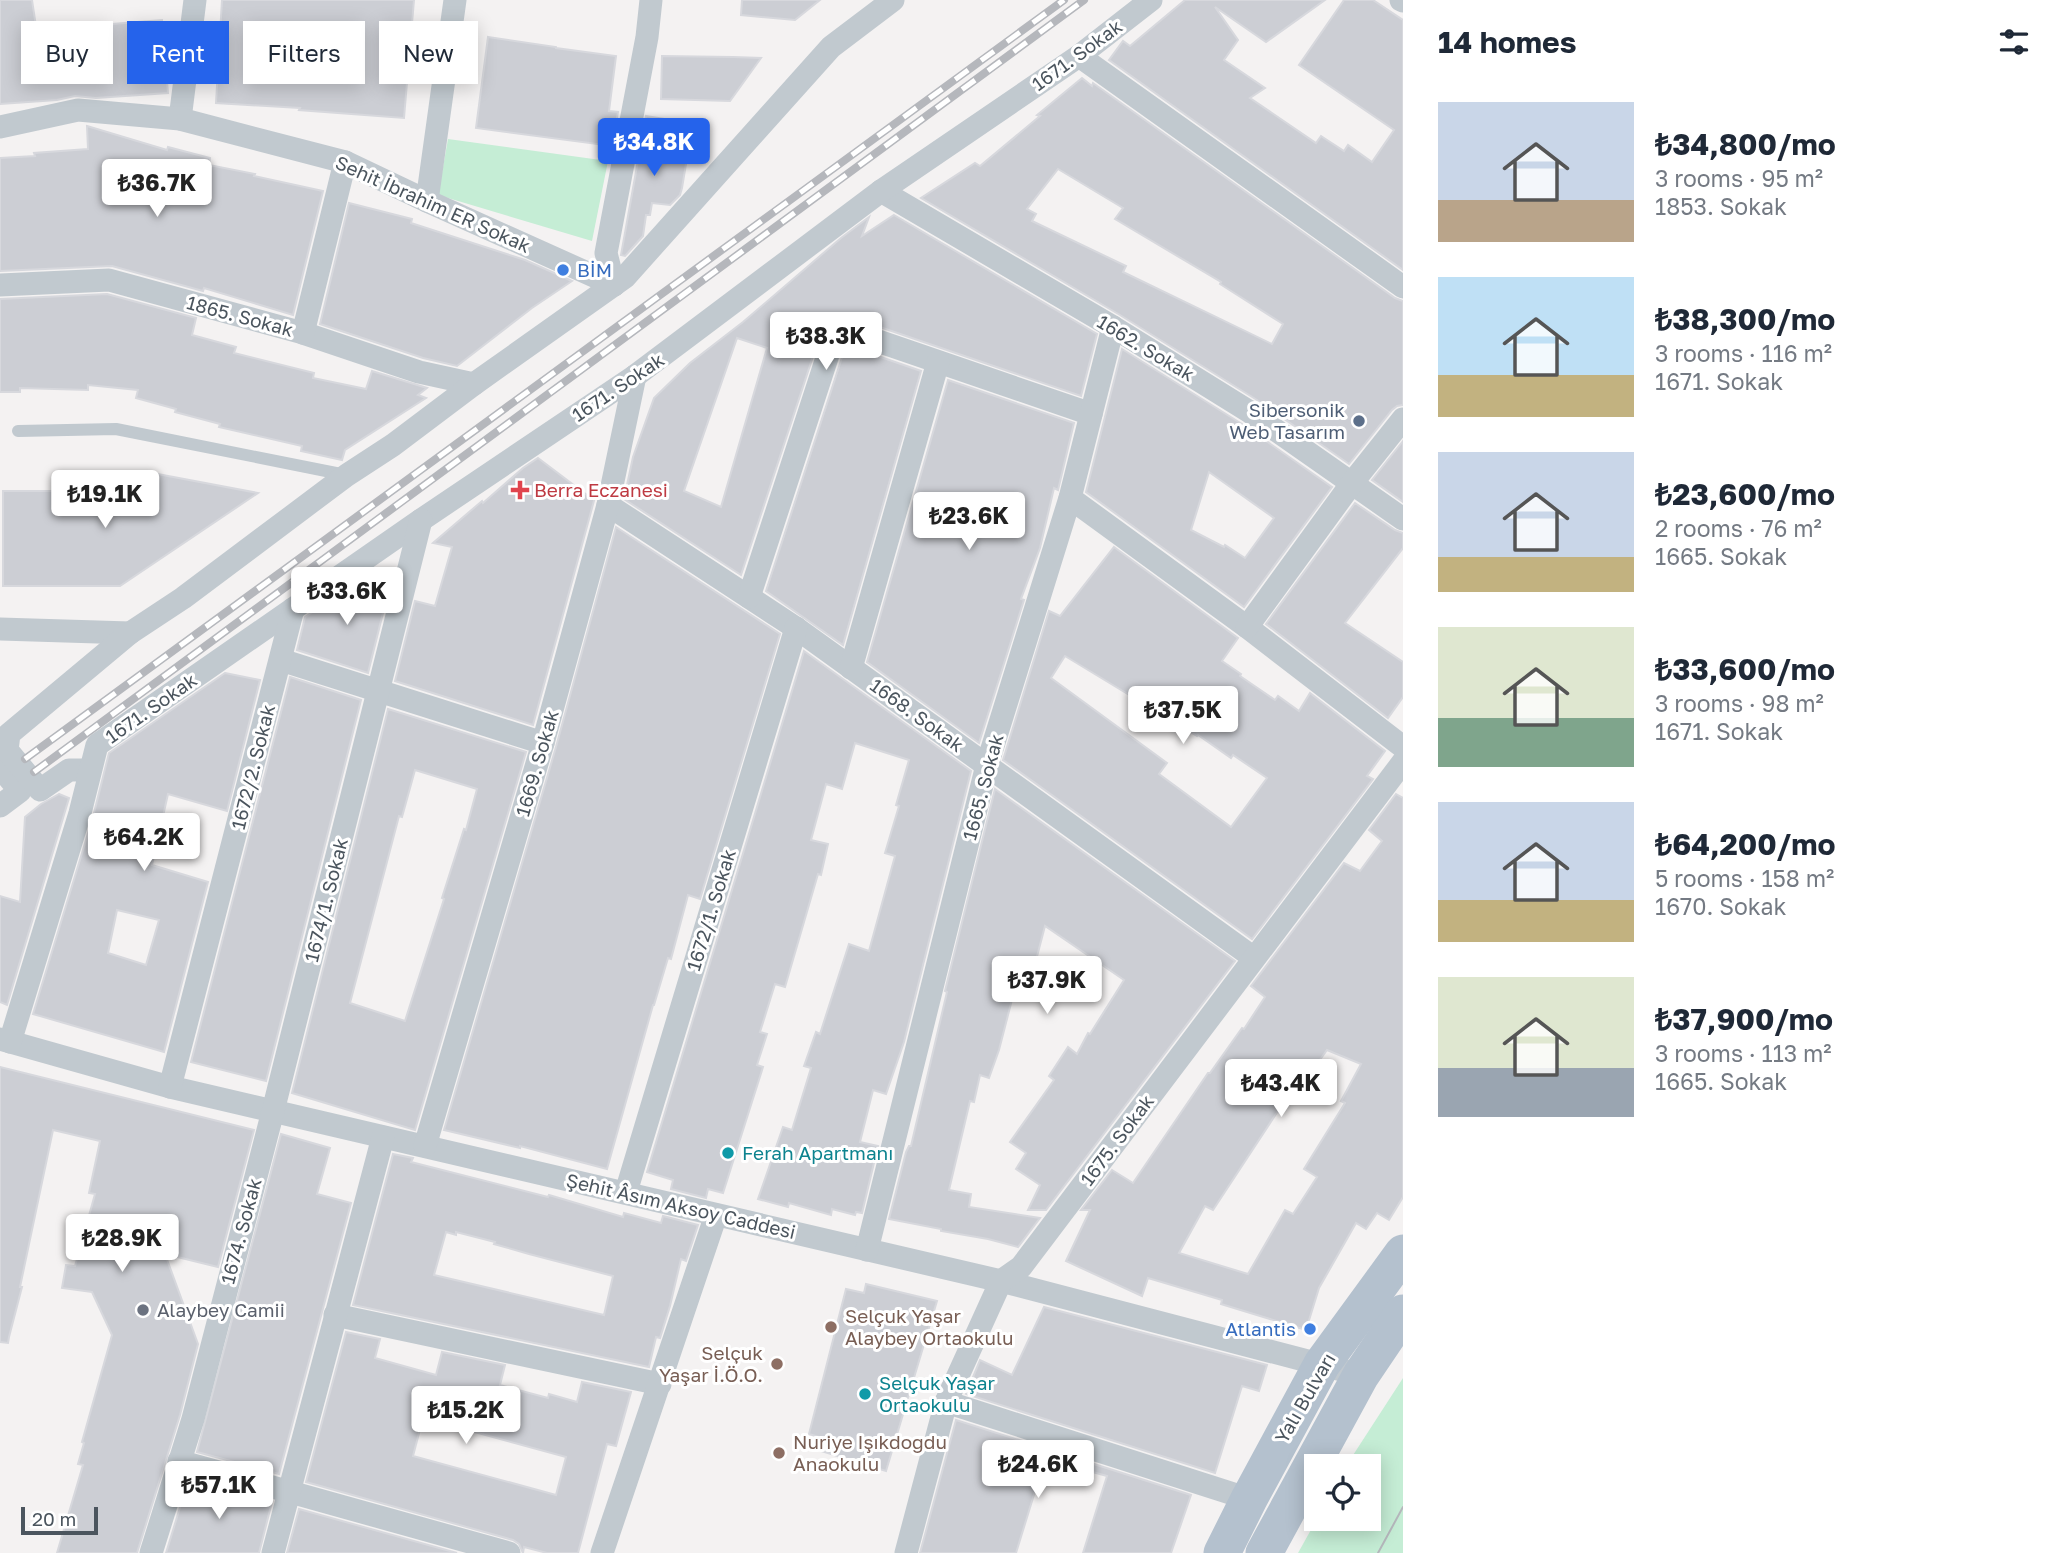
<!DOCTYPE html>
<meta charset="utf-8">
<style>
body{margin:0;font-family:"Golos Text",sans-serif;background:#f2f2f3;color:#1f2937;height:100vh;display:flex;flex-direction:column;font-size:26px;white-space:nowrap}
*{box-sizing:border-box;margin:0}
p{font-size:23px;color:#747a83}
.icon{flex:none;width:38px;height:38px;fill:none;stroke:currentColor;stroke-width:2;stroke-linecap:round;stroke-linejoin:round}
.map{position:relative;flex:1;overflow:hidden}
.drawer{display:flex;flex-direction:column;background:#fff;width:665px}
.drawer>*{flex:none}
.hud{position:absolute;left:21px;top:21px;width:665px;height:63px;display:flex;gap:14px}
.fabs{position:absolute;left:1304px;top:1454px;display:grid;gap:14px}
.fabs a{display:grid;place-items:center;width:77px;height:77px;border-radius:0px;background:#fff;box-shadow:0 4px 18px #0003;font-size:35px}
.scale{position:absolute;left:21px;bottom:18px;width:77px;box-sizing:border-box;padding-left:7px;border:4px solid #4b555e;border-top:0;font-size:19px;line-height:24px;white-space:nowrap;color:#4b555e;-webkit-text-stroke:5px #fff;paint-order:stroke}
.price{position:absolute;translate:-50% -60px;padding:0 16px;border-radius:7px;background:#fff;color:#222;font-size:23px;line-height:46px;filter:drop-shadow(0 2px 4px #0008)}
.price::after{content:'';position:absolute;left:50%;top:42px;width:21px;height:16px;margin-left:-10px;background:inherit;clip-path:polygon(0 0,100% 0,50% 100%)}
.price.selected{background:#2563eb;color:#fff}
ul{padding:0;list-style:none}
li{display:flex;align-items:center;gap:21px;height:175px;padding:0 35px}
li span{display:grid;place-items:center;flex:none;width:196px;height:140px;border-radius:0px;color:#555}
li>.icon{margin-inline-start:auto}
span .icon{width:84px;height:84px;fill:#fffc;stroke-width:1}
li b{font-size:30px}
h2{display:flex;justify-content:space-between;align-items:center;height:84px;padding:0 35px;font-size:30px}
.chip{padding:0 24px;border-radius:0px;background:#fff;box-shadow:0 4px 18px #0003;font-size:24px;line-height:63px}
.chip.selected{background:#2563eb;color:#fff}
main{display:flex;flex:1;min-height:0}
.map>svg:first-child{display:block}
.green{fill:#c5edd5}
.building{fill:#ccced4;stroke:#d7d8dd;stroke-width:2;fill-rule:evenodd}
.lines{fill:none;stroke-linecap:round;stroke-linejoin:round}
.lane{stroke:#c1c9cf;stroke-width:12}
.street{stroke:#c1c9cf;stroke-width:23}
.primary{stroke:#b4c1ce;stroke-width:37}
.tram{stroke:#b5b7bc;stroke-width:2}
.rail-casing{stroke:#b5b7bc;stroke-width:8}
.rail{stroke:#fff;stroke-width:5;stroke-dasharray:16;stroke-linecap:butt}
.shop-dot{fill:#3f7fe0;stroke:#fff;stroke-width:2.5}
.service-dot{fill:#5c6f8a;stroke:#fff;stroke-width:2.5}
.health-dot{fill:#e0444e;stroke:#fff;stroke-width:2.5}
.culture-dot{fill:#0f9aa8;stroke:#fff;stroke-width:2.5}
.worship-dot{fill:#6b7280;stroke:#fff;stroke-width:2.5}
.education-dot{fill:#8d6e63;stroke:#fff;stroke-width:2.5}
.labels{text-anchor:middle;stroke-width:6;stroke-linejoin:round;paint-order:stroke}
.street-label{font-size:19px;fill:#4b555e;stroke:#fff}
.shop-label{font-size:19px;fill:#366cbe;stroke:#fff;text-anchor:start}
.service-label{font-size:19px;fill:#4e5e75;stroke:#fff;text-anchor:end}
.health-label{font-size:19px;fill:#be3a42;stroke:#fff;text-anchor:start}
.culture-label{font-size:19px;fill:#0d838f;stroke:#fff;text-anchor:start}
.worship-label{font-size:19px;fill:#5b616d;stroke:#fff;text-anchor:start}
.education-label{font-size:19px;fill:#785e54;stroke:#fff;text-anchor:start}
</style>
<main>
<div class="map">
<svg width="1403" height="1553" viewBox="0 0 1403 1553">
<rect width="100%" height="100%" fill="#f4f2f2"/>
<g class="green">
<path d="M 448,139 L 608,161 L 592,241 L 438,195 Z"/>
<path d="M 1403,1378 L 1403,1553 L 1298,1553 L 1317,1519 L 1368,1519 L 1368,1466 L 1346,1466 Z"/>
</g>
<g class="building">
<path d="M 0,0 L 32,0 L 37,33 L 101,29 L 100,25 L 162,20 L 168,93 L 96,98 L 75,96 L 57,100 L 0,104 Z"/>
<path d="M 222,0 L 414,0 L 404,118 L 299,110 L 300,108 L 216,103 Z"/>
<path d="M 742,0 L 820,0 L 795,20 L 741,15 Z"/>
<path d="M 1185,0 L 1325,0 L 1266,42 L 1215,7 L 1238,40 L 1224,60 L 1265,88 L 1250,98 L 1316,143 L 1321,136 L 1344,151 L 1348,145 L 1372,162 L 1394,130 L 1299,65 L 1344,0 L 1373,0 L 1403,20 L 1403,270 L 1109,60 L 1123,41 L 1130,46 Z"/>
<path d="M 488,37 L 556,47 L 556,48 L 616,56 L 609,111 L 618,112 L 612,146 L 476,128 Z"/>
<path d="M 662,56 L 733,57 L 761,58 L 730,101 L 661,99 Z"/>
<path d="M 1082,78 L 1092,86 L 1093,83 L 1395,298 L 1403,301 L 1403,405 L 1397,406 L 1392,410 L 1349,464 L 1257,400 L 1120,315 L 921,198 L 975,163 L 980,166 L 1040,116 L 1037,115 ZM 1058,169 L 1123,208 L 1115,219 L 1221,282 L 1220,284 L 1283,324 L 1272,344 L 1123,272 L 1126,266 L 1032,221 L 1036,214 L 1027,209 Z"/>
<path d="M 646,116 L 671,120 L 667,149 L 688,152 L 682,188 L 680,195 L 670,205 L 652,203 L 650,215 L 646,215 L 643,236 L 625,256 L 621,255 Z"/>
<path d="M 87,126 L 167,150 L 168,147 L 210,158 L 209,165 L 255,174 L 254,176 L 323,191 L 293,315 L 204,288 L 203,291 L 112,266 L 0,271 L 0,158 L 35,156 L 34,153 L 88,149 Z"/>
<path d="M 349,203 L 412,219 L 411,223 L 525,260 L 572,281 L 532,308 L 457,366 L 423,358 L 320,324 Z"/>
<path d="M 894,215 L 1097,334 L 1081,396 L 842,314 L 834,313 L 827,317 L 824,323 L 741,575 L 624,499 L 633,457 L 654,398 L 690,363 L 743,322 L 841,238 L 869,217 L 862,236 ZM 737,338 L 767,348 L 721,507 L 684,491 Z"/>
<path d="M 107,294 L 196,318 L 192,335 L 236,347 L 234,353 L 314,373 L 313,378 L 366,389 L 372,371 L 427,388 L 418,395 L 426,398 L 345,450 L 342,460 L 301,451 L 302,446 L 219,427 L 220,424 L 175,412 L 176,409 L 136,398 L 138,390 L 88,385 L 88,390 L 20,388 L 20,392 L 0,392 L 0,299 Z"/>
<path d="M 846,345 L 921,371 L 843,645 L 766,591 Z"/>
<path d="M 1122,349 L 1242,424 L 1332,487 L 1244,607 L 1086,492 ZM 1209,472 L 1274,518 L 1245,558 L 1225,545 L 1224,547 L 1191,530 Z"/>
<path d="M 948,380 L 1074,423 L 1058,490 L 1054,488 L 1040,548 L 1021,599 L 1024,600 L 979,743 L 867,662 Z"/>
<path d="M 1403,441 L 1403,502 L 1372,480 Z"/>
<path d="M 538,458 L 587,495 L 595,497 L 533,725 L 395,681 L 415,601 L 435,606 L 452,547 L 433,543 L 482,501 L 483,503 L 523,468 Z"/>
<path d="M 147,472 L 258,493 L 120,586 L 3,586 L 3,491 L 146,491 Z"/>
<path d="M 1355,503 L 1395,530 L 1403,533 L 1403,548 L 1345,623 L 1403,662 L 1403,697 L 1388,718 L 1266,624 Z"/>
<path d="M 616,527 L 780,634 L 700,899 L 688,895 L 671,959 L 668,958 L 654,1005 L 653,1005 L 607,1169 L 520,1146 L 520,1148 L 444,1130 L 556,747 Z"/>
<path d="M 1114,547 L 1238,638 L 1222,661 L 1241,674 L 1240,676 L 1275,700 L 1278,696 L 1299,711 L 1310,693 L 1385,751 L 1367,776 L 1373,779 L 1252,939 L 1003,760 L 1049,611 L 1060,616 ZM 1065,656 L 1197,736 L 1198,735 L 1231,758 L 1233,755 L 1267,778 L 1231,827 L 1159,774 L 1167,763 L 1051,678 Z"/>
<path d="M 370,575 L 391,581 L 368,673 L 297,650 L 305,617 L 338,595 L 364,600 Z"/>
<path d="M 804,651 L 971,771 L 904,1042 L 886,1094 L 873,1090 L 860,1142 L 878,1146 L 862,1213 L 856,1212 L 855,1215 L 832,1209 L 831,1215 L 789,1203 L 788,1207 L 758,1199 L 783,1127 L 792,1130 L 811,1068 L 804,1066 L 816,1032 L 820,1034 L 849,944 L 869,951 L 895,856 L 885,853 L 899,806 L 896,805 L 909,760 L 855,743 L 842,789 L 826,784 L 811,840 L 828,844 L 821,875 L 818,874 L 785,987 L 775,984 L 760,1032 L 767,1034 L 757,1065 L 763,1067 L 723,1193 L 708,1189 L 706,1198 L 671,1189 L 673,1180 L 647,1172 Z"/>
<path d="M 225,673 L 260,680 L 227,811 L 168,794 L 152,865 L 208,882 L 164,1052 L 33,1014 L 93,817 L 109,753 ZM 117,910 L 159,920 L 146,965 L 108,953 Z"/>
<path d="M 290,677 L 361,700 L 266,1081 L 191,1062 Z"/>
<path d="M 388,709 L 526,752 L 415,1130 L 292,1093 ZM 415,770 L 477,789 L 466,830 L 464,829 L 442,898 L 444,899 L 405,1021 L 350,1003 L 399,816 L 402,817 Z"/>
<path d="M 995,789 L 1235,961 L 1046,1210 L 1028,1210 L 1040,1185 L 1016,1169 L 1026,1153 L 1010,1142 L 1054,1080 L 1049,1076 L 1068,1047 L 1077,1054 L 1088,1033 L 1090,1034 L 1124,980 L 1045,926 L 1029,987 L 1016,984 L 999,1050 L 989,1078 L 980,1075 L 974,1102 L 970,1101 L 949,1190 L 971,1194 L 969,1207 L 1040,1218 L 1018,1247 L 988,1239 L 941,1231 L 941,1229 L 889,1219 L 906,1152 L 909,1146 L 911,1146 L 947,992 L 945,991 Z"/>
<path d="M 59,794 L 69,798 L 7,1005 L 0,1002 L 0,896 L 20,902 L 25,817 L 41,804 Z"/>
<path d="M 1396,794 L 1403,798 L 1403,1197 L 1389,1220 L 1377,1213 L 1366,1229 L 1356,1223 L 1319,1288 L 1306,1330 L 1221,1304 L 1222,1300 L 1148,1278 L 1142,1296 L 1066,1261 L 1090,1210 L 1081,1210 L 1112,1170 L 1133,1183 L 1208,1073 L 1210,1073 L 1242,1028 L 1244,1029 L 1265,997 L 1251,986 L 1344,863 L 1360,871 L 1382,841 L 1369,830 ZM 1327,1050 L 1361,1064 L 1341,1101 L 1345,1103 L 1304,1169 L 1317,1177 L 1293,1214 L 1285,1210 L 1248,1274 L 1179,1253 L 1205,1206 L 1213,1210 L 1278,1111 L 1281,1114 Z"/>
<path d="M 0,1067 L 254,1130 L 218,1267 L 165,1254 L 198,1344 L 180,1415 L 137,1553 L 57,1553 L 83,1465 L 78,1464 L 84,1443 L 82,1442 L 112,1335 L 92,1292 L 62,1288 L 66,1265 L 75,1266 L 95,1194 L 89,1193 L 100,1141 L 53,1130 L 20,1287 L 22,1287 L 9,1337 L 8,1343 L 0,1342 Z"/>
<path d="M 281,1134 L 330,1148 L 317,1194 L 351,1203 L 279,1474 L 197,1452 Z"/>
<path d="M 393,1154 L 413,1158 L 411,1162 L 548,1197 L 549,1195 L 623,1217 L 624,1213 L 661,1223 L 663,1216 L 698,1225 L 686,1261 L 681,1259 L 670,1306 L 660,1338 L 656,1337 L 649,1367 L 353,1305 ZM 446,1232 L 456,1235 L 456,1232 L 495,1242 L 494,1244 L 529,1254 L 613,1276 L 604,1315 L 434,1275 Z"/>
<path d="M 866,1284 L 937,1301 L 886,1471 L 818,1450 L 819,1437 L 809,1434 L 846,1289 L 864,1293 Z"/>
<path d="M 1044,1307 L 1267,1365 L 1259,1391 L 1242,1386 L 1215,1473 L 966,1394 L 980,1360 L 1012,1375 Z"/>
<path d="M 346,1332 L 380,1339 L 375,1358 L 436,1375 L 442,1352 L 505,1365 L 500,1385 L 548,1398 L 549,1394 L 577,1402 L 582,1382 L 631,1392 L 616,1446 L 607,1444 L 578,1553 L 547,1553 L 524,1547 L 523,1553 L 519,1544 L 513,1540 L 306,1482 ZM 423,1418 L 566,1457 L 556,1495 L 413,1456 Z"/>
<path d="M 956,1420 L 1191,1495 L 1171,1553 L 1083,1553 L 1107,1476 L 1045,1459 L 1016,1553 L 920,1553 Z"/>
<path d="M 189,1478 L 272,1502 L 259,1553 L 166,1553 Z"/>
<path d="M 299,1509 L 457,1553 L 287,1553 Z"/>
</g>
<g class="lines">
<path class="lane" d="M 18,431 L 116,429 L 346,475"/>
<g class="street">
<path d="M 1401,0 L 1403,1"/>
<path d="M 1079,56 L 1403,287"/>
<path d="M 180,119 L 195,0"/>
<path d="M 0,127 L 78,110 L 180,119 L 345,162 L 427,201 L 614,285"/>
<path d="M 881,191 L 1113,327 L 1250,412 L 1403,519"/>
<path d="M 427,201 L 455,0"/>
<path d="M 0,285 L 109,280 L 303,333 L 419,372 L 474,384"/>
<path d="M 614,285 L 606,253 L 647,37 L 651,0"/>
<path d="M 303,333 L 345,162"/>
<path d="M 1070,498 L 1247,627 L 1403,747"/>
<path d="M 608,505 L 796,628 L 1254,958"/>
<path d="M 749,597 L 837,327 L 1091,414"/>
<path d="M 1247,627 L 1352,483 L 1403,419"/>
<path d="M 0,629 L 130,633"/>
<path d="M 281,660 L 543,743"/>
<path d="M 851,668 L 938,362"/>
<path d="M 0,767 L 20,791 L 0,806"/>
<path d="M 90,770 L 69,770 L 40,790 L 7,750 L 9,734 L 130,633 L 183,598 L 347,475 L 393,445 L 474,384 L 625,277 L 831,47 L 893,0"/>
<path d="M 0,1039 L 170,1087 L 1001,1281 L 1361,1375"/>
<path d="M 10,1042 L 80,813 L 97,745 L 421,520 L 635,376 L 881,191 L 1079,56 L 1151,0"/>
<path d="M 170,1087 L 293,609"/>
<path d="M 425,1146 L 543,743 L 608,505 L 635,376"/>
<path d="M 626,1192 L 796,628"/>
<path d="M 867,1250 L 987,765 L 1070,498 L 1113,327"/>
<path d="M 335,1315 L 660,1384"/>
<path d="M 946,1402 L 1249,1499"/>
<path d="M 179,1461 L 509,1553"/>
<path d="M 151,1553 L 193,1419 L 273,1111 L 421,520"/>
<path d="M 273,1553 L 383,1137"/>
<path d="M 602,1553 L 716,1215"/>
<path d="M 906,1553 L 946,1402 L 1001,1281 L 1021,1267 L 1403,762"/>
</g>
<g class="primary">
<path d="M 1222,1553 L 1249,1499 L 1322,1364 L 1403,1253"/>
<path d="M 1264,1553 L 1361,1375 L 1403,1313"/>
</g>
<path class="tram" d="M 1378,1553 L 1403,1507"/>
<g class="rail-casing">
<g id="rail">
<path d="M 25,759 L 1064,0"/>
<path d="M 34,772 L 1084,0"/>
</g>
</g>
<use href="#rail" class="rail"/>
</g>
<g class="shop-dot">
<circle cx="563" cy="270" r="7"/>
<circle cx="1310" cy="1329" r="7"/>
</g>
<circle class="service-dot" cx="1359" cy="421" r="7"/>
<path class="health-dot" d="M516.5 479.5h7v7h7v7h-7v7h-7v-7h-7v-7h7z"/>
<g class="culture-dot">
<circle cx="728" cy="1153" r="7"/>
<circle cx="865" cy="1394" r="7"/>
</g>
<circle class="worship-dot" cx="143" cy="1310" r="7"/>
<g class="education-dot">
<circle cx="831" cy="1327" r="7"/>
<circle cx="777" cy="1364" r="7"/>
<circle cx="779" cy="1453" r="7"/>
</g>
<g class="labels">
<g class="street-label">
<text transform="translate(1077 55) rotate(-36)" y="7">1671. Sokak</text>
<text transform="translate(433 204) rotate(24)" y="7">Sehit İbrahim ER Sokak</text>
<text transform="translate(240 316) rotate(15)" y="7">1865. Sokak</text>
<text transform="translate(1146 348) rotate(31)" y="7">1662. Sokak</text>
<text transform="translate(618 387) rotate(-34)" y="7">1671. Sokak</text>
<text transform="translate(151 708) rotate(-35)" y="7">1671. Sokak</text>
<text transform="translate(917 715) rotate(36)" y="7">1668. Sokak</text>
<text transform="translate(537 763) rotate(-74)" y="7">1669. Sokak</text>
<text transform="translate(253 767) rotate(-76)" y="7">1672/2. Sokak</text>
<text transform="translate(983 787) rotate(-75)" y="7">1665. Sokak</text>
<text transform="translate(326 900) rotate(-76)" y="7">1674/1. Sokak</text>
<text transform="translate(711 910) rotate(-73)" y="7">1672/1. Sokak</text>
<text transform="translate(1117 1140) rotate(-53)" y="7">1675. Sokak</text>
<text transform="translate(681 1206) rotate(13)" y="7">Şehit Âsım Aksoy Caddesi</text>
<text transform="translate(241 1231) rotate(-75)" y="7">1674. Sokak</text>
<text transform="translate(1305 1398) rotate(-60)" y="7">Yalı Bulvarı</text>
</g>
<g class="shop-label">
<text x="577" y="277">BİM</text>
<text x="1296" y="1336" text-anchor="end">Atlantis</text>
</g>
<g class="service-label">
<text x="1345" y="417">Sibersonik<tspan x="1345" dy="22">Web Tasarım</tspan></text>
</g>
<g class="health-label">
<text x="534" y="497">Berra Eczanesi</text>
</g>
<g class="culture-label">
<text x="742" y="1160">Ferah Apartmanı</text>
<text x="879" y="1390">Selçuk Yaşar<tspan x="879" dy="22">Ortaokulu</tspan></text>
</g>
<g class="worship-label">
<text x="157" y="1317">Alaybey Camii</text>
</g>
<g class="education-label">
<text x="845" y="1323">Selçuk Yaşar<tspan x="845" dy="22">Alaybey Ortaokulu</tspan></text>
<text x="763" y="1360" text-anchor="end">Selçuk<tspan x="763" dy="22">Yaşar İ.Ö.O.</tspan></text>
<text x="793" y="1449">Nuriye Işıkdoğdu<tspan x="793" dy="22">Anaokulu</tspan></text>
</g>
</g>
</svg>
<div class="fabs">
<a><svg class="icon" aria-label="locate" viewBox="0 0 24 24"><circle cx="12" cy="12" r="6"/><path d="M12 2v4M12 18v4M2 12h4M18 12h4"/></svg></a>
</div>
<div class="scale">20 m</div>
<b class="price selected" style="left:654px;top:178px">₺34.8K</b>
<b class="price" style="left:157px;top:219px">₺36.7K</b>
<b class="price" style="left:826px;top:372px">₺38.3K</b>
<b class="price" style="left:105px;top:530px">₺19.1K</b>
<b class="price" style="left:969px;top:552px">₺23.6K</b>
<b class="price" style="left:347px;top:627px">₺33.6K</b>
<b class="price" style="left:1183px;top:746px">₺37.5K</b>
<b class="price" style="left:144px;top:873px">₺64.2K</b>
<b class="price" style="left:1047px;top:1016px">₺37.9K</b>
<b class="price" style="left:1281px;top:1119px">₺43.4K</b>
<b class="price" style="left:122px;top:1274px">₺28.9K</b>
<b class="price" style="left:466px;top:1446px">₺15.2K</b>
<b class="price" style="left:1038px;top:1500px">₺24.6K</b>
<b class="price" style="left:219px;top:1521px">₺57.1K</b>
<div class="hud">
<a class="chip">Buy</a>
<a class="chip selected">Rent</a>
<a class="chip">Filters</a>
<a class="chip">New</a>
</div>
</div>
<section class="drawer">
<h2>14 homes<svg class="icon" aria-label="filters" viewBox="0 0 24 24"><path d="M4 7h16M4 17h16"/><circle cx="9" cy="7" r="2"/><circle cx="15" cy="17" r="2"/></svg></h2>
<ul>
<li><span style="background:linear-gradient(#c9d6e8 70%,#b9a48a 0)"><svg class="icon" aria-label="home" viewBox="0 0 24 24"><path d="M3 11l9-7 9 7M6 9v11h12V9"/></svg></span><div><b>₺34,800/mo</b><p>3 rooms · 95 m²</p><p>1853. Sokak</p></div></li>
<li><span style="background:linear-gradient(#bfe0f5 70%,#c2b280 0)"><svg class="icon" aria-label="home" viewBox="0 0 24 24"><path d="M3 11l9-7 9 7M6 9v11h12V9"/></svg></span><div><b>₺38,300/mo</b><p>3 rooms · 116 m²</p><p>1671. Sokak</p></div></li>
<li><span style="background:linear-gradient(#c9d6e8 75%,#c2b280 0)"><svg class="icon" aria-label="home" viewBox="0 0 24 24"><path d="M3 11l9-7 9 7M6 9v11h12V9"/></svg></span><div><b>₺23,600/mo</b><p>2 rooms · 76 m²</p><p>1665. Sokak</p></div></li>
<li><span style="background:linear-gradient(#dfe7d0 65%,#7fa58c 0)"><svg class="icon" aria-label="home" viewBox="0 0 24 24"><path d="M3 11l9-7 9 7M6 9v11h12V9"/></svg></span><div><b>₺33,600/mo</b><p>3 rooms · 98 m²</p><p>1671. Sokak</p></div></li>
<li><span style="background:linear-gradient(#c9d6e8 70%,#c2b280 0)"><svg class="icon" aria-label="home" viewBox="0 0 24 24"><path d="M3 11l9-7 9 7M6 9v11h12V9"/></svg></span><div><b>₺64,200/mo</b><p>5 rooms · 158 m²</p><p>1670. Sokak</p></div></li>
<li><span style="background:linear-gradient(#dfe7d0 65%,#9aa5b1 0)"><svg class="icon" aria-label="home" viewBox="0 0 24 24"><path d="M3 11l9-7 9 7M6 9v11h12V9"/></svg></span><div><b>₺37,900/mo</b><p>3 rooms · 113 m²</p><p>1665. Sokak</p></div></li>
</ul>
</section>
</main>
